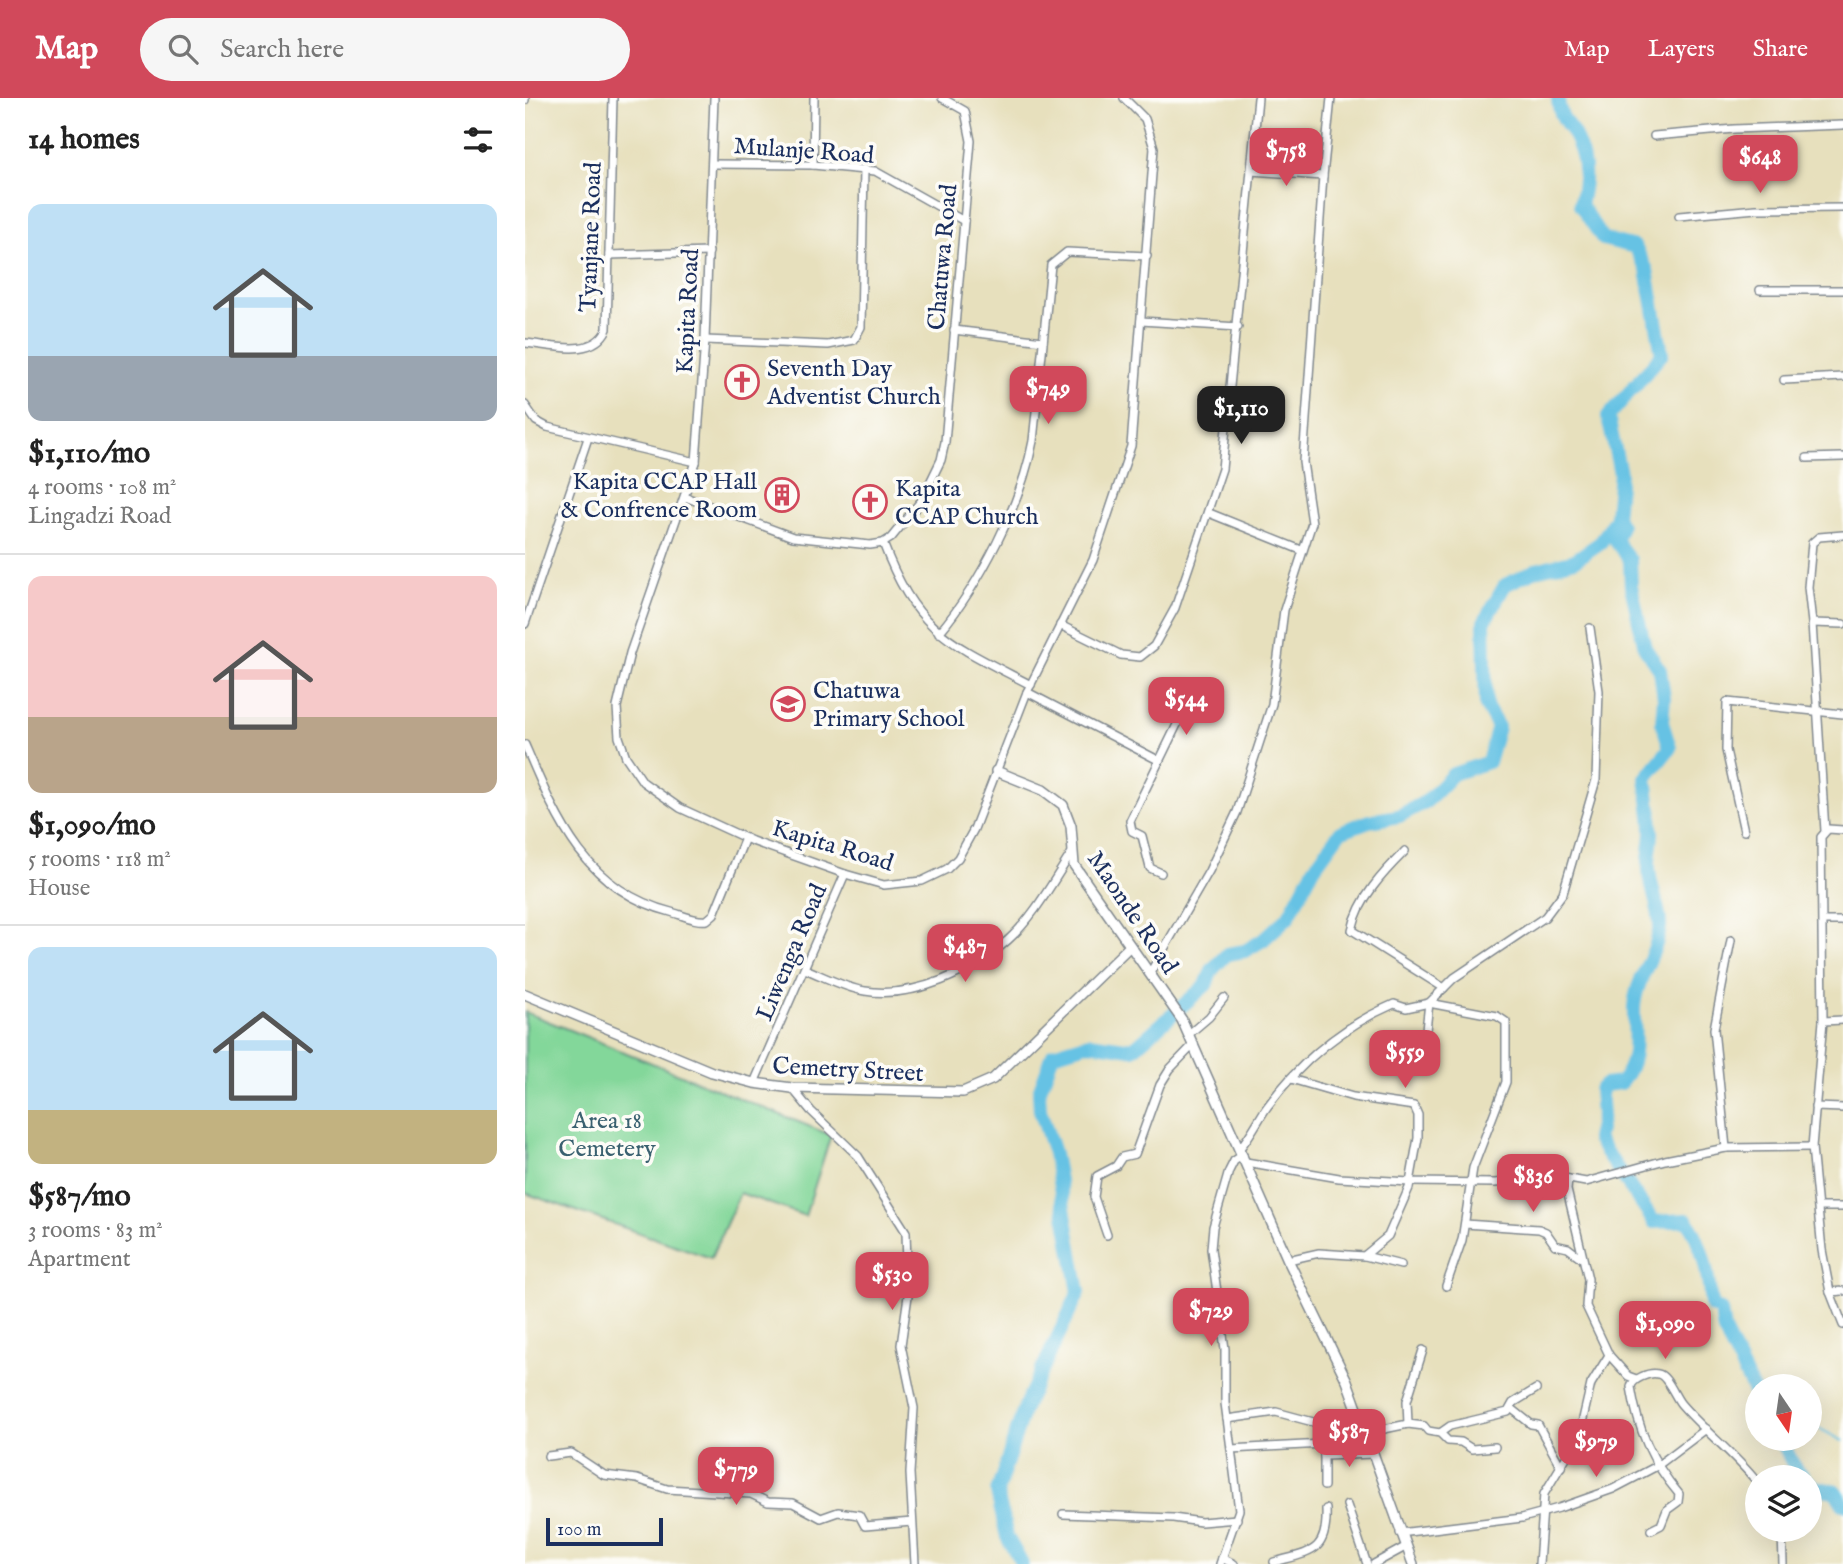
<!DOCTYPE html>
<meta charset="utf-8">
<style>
body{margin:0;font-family:"IM FELL English",serif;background:#f6f6f6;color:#222;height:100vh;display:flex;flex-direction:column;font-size:26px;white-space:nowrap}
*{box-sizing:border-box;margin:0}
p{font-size:23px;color:#767676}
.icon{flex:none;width:38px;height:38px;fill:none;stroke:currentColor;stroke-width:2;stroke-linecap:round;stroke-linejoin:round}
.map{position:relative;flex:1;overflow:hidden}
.panel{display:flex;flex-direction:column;background:#fff;width:525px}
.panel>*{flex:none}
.needle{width:46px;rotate:167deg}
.buttons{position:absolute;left:1220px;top:1276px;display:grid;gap:14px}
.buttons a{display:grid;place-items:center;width:77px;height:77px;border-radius:50%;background:#fff;box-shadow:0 7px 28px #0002;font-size:35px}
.scale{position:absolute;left:21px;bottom:18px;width:117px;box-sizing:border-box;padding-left:7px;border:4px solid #1b2f5e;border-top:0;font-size:19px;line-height:24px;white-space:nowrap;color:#1b2f5e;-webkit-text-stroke:5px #fdfcf7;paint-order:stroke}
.price{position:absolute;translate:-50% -60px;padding:0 16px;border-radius:14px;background:#d1495b;color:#fff;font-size:23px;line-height:46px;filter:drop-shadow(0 2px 4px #0008)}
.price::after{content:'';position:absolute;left:50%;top:42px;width:21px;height:16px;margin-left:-10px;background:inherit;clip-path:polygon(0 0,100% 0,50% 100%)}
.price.selected{background:#222;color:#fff}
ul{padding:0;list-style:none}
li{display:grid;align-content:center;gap:14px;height:371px;padding:0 28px}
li+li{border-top:2px solid #e0e0e0}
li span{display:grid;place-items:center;height:217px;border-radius:14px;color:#555}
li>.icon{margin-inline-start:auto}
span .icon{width:126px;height:126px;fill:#fffc;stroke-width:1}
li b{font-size:30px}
h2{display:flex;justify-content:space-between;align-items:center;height:84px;padding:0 28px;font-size:30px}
header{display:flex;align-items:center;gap:42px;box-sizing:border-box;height:98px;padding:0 35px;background:#d1495b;color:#fff}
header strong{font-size:33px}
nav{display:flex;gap:38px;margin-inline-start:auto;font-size:24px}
.search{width:490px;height:63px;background:#f6f6f6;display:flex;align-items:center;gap:18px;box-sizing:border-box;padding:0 24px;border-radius:38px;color:#767676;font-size:26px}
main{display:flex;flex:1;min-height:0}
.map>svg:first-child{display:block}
.green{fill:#83d79a;stroke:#4f837c;stroke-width:2}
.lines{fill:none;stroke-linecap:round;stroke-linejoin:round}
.stream{stroke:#66c2e4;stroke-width:2.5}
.river{stroke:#66c2e4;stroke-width:14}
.minor-casing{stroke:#81888e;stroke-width:10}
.tertiary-casing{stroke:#81888e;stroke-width:12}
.minor{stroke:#fff;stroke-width:7}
.tertiary{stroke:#fff;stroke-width:9}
.labels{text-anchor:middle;stroke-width:7;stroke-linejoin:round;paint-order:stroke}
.street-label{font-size:24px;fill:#1b2f5e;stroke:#fdfcf7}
.poi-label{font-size:24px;fill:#1b2f5e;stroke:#fdfcf7;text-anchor:start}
.park-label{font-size:24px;fill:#3a6170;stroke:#fdfcf7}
</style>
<header>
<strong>Map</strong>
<div class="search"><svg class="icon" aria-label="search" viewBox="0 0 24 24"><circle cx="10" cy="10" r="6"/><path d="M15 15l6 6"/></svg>Search here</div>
<nav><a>Map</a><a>Layers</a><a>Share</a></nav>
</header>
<main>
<section class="panel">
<h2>14 homes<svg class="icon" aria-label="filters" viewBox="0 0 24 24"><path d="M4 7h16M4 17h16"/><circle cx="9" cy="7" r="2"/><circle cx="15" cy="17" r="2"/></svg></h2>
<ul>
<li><span style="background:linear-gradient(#bfe0f5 70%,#9aa5b1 0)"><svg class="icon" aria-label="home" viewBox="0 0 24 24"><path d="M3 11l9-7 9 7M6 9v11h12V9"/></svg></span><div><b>$1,110/mo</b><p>4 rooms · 108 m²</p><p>Lingadzi Road</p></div></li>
<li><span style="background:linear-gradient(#f6c9c9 65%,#b9a48a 0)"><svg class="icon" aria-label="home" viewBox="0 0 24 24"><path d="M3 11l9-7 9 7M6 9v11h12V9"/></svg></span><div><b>$1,090/mo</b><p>5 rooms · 118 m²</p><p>House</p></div></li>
<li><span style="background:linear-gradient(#bfe0f5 75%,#c2b280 0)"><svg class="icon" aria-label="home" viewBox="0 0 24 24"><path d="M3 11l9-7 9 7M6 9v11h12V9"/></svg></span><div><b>$587/mo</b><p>3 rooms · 83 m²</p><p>Apartment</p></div></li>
</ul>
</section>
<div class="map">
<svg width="1318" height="1466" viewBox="0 0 1318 1466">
<rect width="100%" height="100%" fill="#fdfcf7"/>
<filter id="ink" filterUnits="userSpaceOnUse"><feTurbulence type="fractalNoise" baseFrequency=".0143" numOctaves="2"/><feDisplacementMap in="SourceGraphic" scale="14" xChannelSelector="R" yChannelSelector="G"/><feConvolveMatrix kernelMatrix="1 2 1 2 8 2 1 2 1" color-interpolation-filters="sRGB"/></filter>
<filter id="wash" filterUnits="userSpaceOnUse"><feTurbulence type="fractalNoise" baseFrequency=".00686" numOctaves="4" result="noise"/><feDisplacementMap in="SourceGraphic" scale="28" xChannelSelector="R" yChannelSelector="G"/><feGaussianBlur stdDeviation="1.57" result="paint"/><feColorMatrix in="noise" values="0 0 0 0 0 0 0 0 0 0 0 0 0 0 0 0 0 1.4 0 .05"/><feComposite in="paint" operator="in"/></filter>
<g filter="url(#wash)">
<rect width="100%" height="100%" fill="#e7e0bd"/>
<path class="green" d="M 0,914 L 306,1037 L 280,1118 L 215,1095 L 186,1160 L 0,1095 Z"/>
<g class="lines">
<path class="stream" d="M 1284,1325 L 1318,1343"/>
<g class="river">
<path d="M 1091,419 L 1096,428 L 1090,442 L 1105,462 L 1106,488 L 1120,550 L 1135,572 L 1139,600 L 1137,624 L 1145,650 L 1121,680 C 1123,698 1127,716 1127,733 C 1127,746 1123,758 1124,771 C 1125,788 1136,814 1135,828 C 1132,857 1111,880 1109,909 C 1108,936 1116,962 1095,985 L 1080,987 L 1075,992 L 1077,1017 L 1072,1041 L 1129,1124 L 1162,1122 C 1178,1146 1184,1179 1186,1208 L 1196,1213 L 1199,1233 L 1232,1300"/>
<path d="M 1255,1340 L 1272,1374 L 1279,1379"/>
<path d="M 1284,1384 L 1291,1390 L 1310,1393 L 1318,1406"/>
<path d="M 497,1466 L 482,1439 L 472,1394 L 500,1308 L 554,1194 L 529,1055 L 515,1012 L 514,994 L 528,956 L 564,945 L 608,951 L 681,887 L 687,872 L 702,856 L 720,853 L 738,842 L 763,819 L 789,770 L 815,734 L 844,723 L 874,718 L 902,703 L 928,676 L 963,664 L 973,629 L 961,608 L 959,524 L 980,487 L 1011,472 L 1050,462 L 1076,444 L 1091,419 L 1095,375 L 1083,319 L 1137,256 L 1122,172 L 1110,149 L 1078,141 L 1055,107 C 1060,85 1062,67 1053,46 C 1046,26 1034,23 1033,0"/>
</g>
</g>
</g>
<g filter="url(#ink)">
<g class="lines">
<g class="minor-casing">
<g id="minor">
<path d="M 189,0 L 180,242 L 171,364 L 105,555 L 92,609 L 94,639 L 101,659 L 118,684 L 155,710 L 227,743 L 320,776 L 359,787 L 397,783 L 422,771 L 433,760 L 449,731 L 502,594 L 568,462 L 606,348 L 629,50 L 620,21 L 599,0"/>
<path d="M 0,2 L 0,0"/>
<path d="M 1129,38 L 1209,31 L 1318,27"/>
<path d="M 187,66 L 288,67 L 350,73 L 439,123"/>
<path d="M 288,67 L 289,0"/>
<path d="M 726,73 L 798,78"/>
<path d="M 1154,118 L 1231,111 L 1318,110"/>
<path d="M 84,157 L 184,154"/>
<path d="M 1235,192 L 1318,192"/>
<path d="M 616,223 L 713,229"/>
<path d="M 429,232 L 518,243"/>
<path d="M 180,242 L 303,247 L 329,242 L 336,229 L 339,71"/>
<path d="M 0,245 C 26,247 68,261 82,231 L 88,0"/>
<path d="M 1259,282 L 1318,279"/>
<path d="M 0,307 L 11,323 L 22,329 L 171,364"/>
<path d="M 1282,360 L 1318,359"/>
<path d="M 160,399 L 268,439 L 345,447 L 358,445 L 366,440 L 396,403 L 416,362 L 420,344 L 446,43 L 440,13 L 417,0"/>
<path d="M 684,415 L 776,452"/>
<path d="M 1318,437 L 1294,439 L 1287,445 L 1283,489 L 1287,525 L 1318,526"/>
<path d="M 358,445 C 392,535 425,545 506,587"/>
<path d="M 1287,525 L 1300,733"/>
<path d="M 0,526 L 63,340"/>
<path d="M 535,527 L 596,557 L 615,559 L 629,548 L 650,510 L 697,371 L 733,0"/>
<path d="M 414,535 C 455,486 496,407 508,343 L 526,167 L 542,154 L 622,158"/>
<path d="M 502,594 L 633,662"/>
<path d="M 0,647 C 32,722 60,792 146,814 C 157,817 171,824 182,822 L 189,816 L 220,740"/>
<path d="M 1318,732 L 1303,731 L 1296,739 L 1298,923 L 1287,1049 L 1297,1152 L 1305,1194 L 1318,1227"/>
<path d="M 1219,733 L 1201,652 L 1202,604 L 1318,616"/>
<path d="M 880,753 C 858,775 834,800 827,832 L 919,890"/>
<path d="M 636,775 L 625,770 L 617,738 L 607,733 L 605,723 L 663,604"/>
<path d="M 1299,823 L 1318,823"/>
<path d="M 280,871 C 300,879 320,890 340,893 C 389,901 447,874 483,842 C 509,819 527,785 546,756"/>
<path d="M 625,875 L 684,773 L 712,714 L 747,606 L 759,512 L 787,425 L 778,364 L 798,78 L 806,0"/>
<path d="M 1298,923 L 1318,922"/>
<path d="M 664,936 L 684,919 L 699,900"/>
<path d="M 898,959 L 904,905 L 972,918 L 981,924 L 981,984 L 948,1070 L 937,1142 L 921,1188"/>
<path d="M 229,985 L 320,776"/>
<path d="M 267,990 L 286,1013 L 333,1058 L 381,1134 L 383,1198 L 376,1247 L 389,1310 L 385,1375 L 390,1466"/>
<path d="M 1290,1009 L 1318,1010"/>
<path d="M 715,1050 C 726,1037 733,1022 742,1009 C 775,964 818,928 869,906 L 881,910 L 904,905 L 929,880 L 1020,819 L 1038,795 L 1071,682 L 1074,593 L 1065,530"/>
<path d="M 1201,1050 L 1189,931 L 1206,842"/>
<path d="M 721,1064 L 814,1080 L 885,1084 L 970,1085 L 1033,1079 L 1061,1084 L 1140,1062 L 1201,1050 L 1287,1049"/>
<path d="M 1295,1109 L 1318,1109"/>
<path d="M 940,1126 L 1014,1131 L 1021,1134 L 1030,1147 L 1043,1150 L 1055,1159"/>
<path d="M 582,1137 L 569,1099 L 572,1078 L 591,1068 L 597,1059 L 610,1056 L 635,987 L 645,971 L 669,946"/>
<path d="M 840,1158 L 876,1167"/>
<path d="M 763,1162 L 794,1155 L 839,1158 L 863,1138 L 884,1090 L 893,1040 L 893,1017 L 889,1008 L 828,999 L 766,981"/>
<path d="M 1305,1194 L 1318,1193"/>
<path d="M 1084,1257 L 1103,1278 L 1111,1281"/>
<path d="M 986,1310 L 1006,1326 L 1013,1327 L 1036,1369"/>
<path d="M 702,1321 L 751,1314 L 803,1328"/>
<path d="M 883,1326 L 882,1303 L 898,1252"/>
<path d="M 840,1335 L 883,1326 L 899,1328 L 903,1333 L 915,1335 L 923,1343 L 936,1344 L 947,1351 L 970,1349"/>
<path d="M 915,1335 L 925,1328 L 983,1314 L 988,1305 L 1011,1291"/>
<path d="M 706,1351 L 799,1346"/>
<path d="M 23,1358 L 46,1355 L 79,1377 L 112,1381 L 142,1391 L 226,1396 L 243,1404 L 268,1405 L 296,1420 L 313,1414 L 334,1417 L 340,1428 L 387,1424"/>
<path d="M 799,1358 L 847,1356"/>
<path d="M 799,1388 L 799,1330 L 838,1328"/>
<path d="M 822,1407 L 842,1466"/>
<path d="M 538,1416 L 648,1420 L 676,1424 L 712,1421"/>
<path d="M 1126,1432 L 1136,1427 L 1142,1412 L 1153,1404 L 1154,1396 C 1126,1363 1113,1332 1106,1289 C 1107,1281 1124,1274 1133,1276 C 1142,1277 1150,1299 1156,1306 C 1180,1334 1209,1355 1232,1384"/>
<path d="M 1257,1432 L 1258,1466"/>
<path d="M 875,1435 L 997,1420 L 1034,1410 L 1088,1391 L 1132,1368 L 1181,1331"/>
<path d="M 697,1460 L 709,1466"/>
<path d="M 749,1464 C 786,1454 803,1455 801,1411"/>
<path d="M 695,1466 L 714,1412 L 700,1305 L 700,1251 L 686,1151 L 688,1129 L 704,1073 L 709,1063 L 718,1057"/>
<path d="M 849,1466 L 880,1449"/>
<path d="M 1014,1466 L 1019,1396 L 1054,1338 L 1066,1286 L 1084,1257 L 1061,1208 L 1063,1181 L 1042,1092 L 1043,1081"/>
</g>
</g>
<g class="tertiary-casing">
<g id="tertiary">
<path d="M 471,673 L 518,692 L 538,707 L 546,728 L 549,767 L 657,922 L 763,1162 L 822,1283 L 888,1466"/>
<path d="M 0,896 L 187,974 L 229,985 L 267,990 L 438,994 L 468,981 L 605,848"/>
</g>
</g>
<use href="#minor" class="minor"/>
<use href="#tertiary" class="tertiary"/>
</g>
</g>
<defs>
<g id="church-ring" transform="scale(1.75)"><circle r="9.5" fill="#fdfcf7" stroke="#d1495b" stroke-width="1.5"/><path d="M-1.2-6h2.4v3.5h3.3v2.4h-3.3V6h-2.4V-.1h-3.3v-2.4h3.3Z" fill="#d1495b"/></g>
<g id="building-ring" transform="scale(1.75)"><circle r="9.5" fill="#fdfcf7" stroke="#d1495b" stroke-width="1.5"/><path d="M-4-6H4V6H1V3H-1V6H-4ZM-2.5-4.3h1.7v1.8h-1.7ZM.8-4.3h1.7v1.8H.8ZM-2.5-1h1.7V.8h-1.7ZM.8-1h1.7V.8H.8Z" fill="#d1495b"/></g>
<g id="school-ring" transform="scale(1.75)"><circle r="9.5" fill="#fdfcf7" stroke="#d1495b" stroke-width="1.5"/><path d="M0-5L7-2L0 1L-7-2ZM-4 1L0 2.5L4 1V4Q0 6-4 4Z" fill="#d1495b"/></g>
</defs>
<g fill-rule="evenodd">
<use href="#church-ring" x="217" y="284"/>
<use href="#building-ring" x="257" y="397"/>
<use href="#church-ring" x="345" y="404"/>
<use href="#school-ring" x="263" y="606"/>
</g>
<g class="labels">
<g class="street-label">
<text transform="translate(279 52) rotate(4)" y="8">Mulanje Road</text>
<text transform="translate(65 139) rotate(-88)" y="8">Tyanjane Road</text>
<text transform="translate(417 159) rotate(-85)" y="8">Chatuwa Road</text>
<text transform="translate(162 213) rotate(-87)" y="8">Kapita Road</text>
<text transform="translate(308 747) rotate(17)" y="8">Kapita Road</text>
<text transform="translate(608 814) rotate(56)" y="8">Maonde Road</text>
<text transform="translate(266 854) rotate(-67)" y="8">Liwenga Road</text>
<text transform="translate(323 971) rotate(3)" y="8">Cemetry Street</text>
</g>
<g class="poi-label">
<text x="242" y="278">Seventh Day<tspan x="242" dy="28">Adventist Church</tspan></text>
<text x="232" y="391" text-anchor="end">Kapita CCAP Hall<tspan x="232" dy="28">&amp; Confrence Room</tspan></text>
<text x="370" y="398">Kapita<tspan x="370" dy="28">CCAP Church</tspan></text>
<text x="288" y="600">Chatuwa<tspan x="288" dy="28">Primary School</tspan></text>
</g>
<g class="park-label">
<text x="82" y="1030">Area 18<tspan x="82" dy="28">Cemetery</tspan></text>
</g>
</g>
</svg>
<div class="buttons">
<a><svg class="needle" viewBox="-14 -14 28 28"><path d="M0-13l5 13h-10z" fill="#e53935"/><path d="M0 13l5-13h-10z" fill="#767676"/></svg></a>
<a><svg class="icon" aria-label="layers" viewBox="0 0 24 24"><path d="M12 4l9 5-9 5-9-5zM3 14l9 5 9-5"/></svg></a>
</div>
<div class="scale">100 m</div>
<b class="price" style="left:761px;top:90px">$758</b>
<b class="price" style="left:1235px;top:97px">$648</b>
<b class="price" style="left:523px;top:328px">$749</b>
<b class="price selected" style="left:716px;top:348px">$1,110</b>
<b class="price" style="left:661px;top:639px">$544</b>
<b class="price" style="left:440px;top:886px">$487</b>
<b class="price" style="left:880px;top:992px">$559</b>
<b class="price" style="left:1008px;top:1116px">$836</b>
<b class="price" style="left:367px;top:1214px">$530</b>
<b class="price" style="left:686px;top:1250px">$729</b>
<b class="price" style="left:1140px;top:1263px">$1,090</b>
<b class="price" style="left:824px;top:1371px">$587</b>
<b class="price" style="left:1071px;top:1381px">$979</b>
<b class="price" style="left:211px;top:1409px">$779</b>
</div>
</main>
